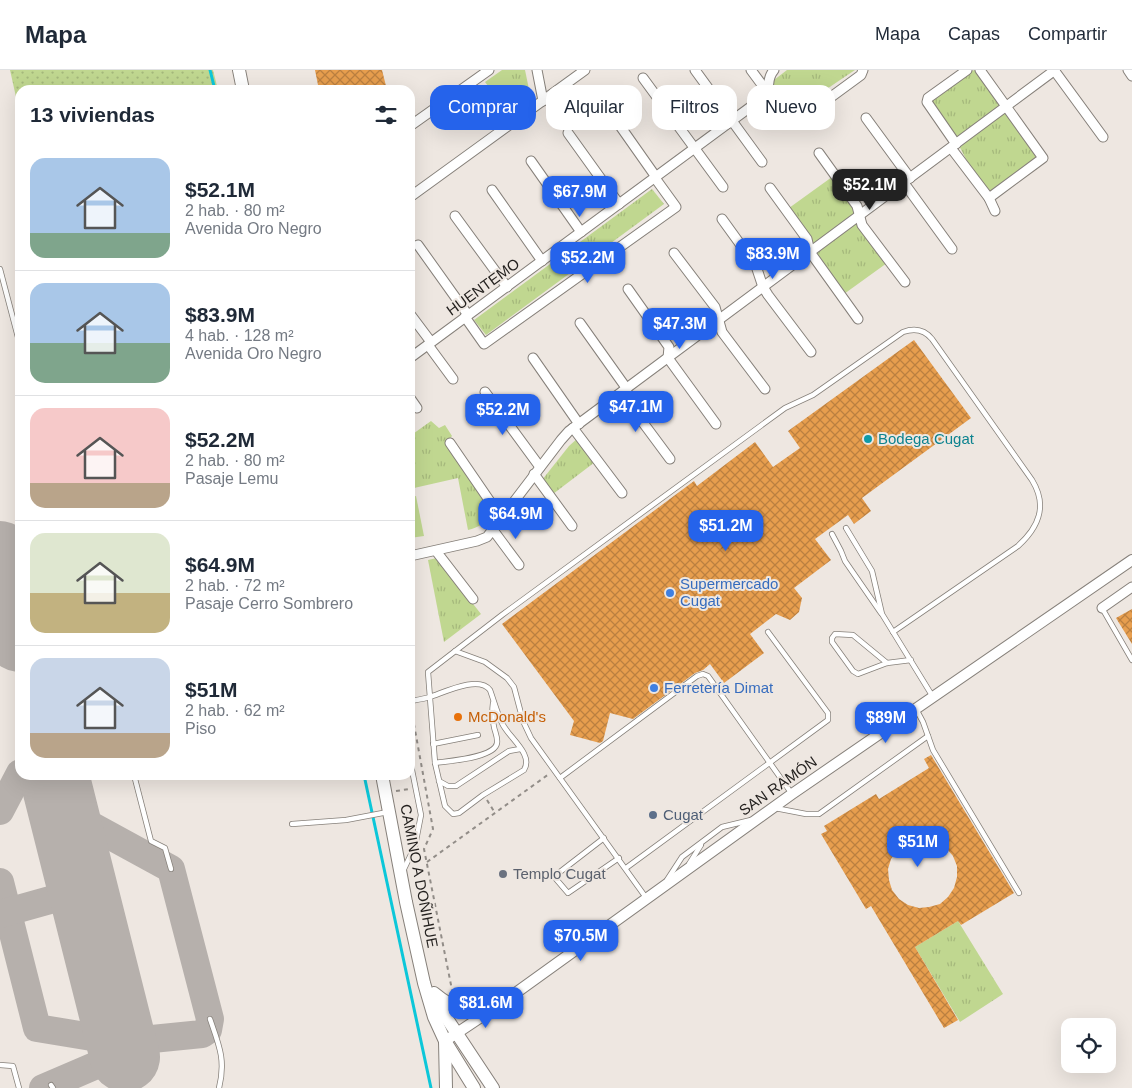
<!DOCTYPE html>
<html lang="es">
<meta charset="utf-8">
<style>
body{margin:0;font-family:Helvetica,sans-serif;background:#f2f2f3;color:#1f2937;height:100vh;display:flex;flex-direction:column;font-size:19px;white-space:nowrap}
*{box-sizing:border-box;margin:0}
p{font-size:16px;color:#747a83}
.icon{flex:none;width:28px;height:28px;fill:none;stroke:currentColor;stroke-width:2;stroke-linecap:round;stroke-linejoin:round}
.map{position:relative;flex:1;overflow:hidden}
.sheet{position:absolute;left:15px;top:15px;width:400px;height:695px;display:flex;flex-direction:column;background:#fff;border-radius:15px;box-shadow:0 5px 20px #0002}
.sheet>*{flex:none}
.banner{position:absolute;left:430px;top:15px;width:475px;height:45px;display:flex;gap:10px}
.fabs{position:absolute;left:1061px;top:948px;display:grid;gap:10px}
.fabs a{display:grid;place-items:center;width:55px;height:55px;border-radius:10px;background:#fff;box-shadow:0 5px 20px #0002;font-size:25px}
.price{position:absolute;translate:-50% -42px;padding:0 11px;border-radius:10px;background:#2563eb;color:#fff;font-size:16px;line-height:32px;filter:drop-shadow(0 1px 2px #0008)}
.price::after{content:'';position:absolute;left:50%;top:30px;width:15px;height:11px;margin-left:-8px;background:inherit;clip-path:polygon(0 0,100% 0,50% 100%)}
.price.selected{background:#222;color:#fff}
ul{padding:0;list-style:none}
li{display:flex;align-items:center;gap:15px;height:125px;padding:0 15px}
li+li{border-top:1px solid #e0e1e3}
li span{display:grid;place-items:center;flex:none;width:140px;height:100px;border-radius:15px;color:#555}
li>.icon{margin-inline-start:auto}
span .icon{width:60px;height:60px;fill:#fffc;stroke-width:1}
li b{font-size:21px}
h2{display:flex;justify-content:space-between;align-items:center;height:60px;padding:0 15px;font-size:21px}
.tag{padding:0 18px;border-radius:15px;background:#fff;box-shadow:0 5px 20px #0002;font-size:18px;line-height:45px}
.tag.selected{background:#2563eb;color:#fff}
header{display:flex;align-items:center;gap:30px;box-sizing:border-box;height:70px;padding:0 25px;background:#fff;border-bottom:1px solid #e0e1e3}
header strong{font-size:24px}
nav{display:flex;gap:28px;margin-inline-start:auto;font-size:18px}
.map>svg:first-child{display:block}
.grass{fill:url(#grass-dots)}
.park{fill:url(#park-tufts)}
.garden{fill:#c0d790}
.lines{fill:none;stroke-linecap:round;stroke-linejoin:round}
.stream{stroke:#0cc7d9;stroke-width:3}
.taxiway{stroke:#b6b0ac;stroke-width:28}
.runway{stroke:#b6b0ac;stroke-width:70}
.building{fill:url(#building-cross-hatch);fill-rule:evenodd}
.service-casing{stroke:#86807a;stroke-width:6}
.minor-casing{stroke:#86807a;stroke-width:11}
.tertiary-casing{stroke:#86807a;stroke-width:12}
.primary-casing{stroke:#86807a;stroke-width:14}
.path{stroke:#928d88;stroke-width:2;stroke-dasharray:4 4;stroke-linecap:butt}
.service{stroke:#fff;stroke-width:4.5}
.minor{stroke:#fff;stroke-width:9}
.tertiary{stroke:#fff;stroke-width:10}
.primary{stroke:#fff;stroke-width:12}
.culture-dot{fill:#0f9aa8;stroke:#eee7e1;stroke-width:2}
.shop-dot{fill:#3f7fe0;stroke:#eee7e1;stroke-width:2}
.food-dot{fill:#e8710a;stroke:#eee7e1;stroke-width:2}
.service-dot{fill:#5c6f8a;stroke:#eee7e1;stroke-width:2}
.worship-dot{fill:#6b7280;stroke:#eee7e1;stroke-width:2}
.labels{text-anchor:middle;stroke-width:4;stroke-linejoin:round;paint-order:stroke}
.street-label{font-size:15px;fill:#221f1d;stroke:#eee7e1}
.culture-label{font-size:15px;fill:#0d838f;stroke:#eee7e1;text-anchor:start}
.shop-label{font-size:15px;fill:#366cbe;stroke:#eee7e1;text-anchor:start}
.food-label{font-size:15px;fill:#c56008;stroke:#eee7e1;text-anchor:start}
.service-label{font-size:15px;fill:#4e5e75;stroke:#eee7e1;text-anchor:start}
.worship-label{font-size:15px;fill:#5b616d;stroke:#eee7e1;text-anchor:start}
</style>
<header>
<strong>Mapa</strong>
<nav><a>Mapa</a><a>Capas</a><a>Compartir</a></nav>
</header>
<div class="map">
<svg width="1132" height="1018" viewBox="0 0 1132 1018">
<defs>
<pattern id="grass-dots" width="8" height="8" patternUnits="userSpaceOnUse" patternTransform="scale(1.25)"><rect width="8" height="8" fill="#c0d790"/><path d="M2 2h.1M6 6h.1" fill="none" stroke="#a5b87c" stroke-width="1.8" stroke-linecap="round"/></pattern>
<pattern id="park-tufts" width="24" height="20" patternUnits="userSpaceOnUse" patternTransform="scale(1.25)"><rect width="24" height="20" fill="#c0d790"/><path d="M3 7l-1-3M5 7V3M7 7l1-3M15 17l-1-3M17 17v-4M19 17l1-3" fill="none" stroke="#a5b87c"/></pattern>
<pattern id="building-cross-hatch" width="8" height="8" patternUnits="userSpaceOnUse" patternTransform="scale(1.25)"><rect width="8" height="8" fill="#e79e4e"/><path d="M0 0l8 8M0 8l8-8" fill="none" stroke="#bb8040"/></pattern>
</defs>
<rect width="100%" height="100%" fill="#eee7e1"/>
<path class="grass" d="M 10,0 L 213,0 L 218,20 L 20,20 L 20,45 Z"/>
<g class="park">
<path d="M 502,0 L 525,0 L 531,29 L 510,45 L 485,12 Z"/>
<path d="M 787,0 L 855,0 L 791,43 L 774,21 L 774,10 Z"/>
<path d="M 975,0 L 1040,87 L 990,124 L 968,93 L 954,66 L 932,32 L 933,29 L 971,1 Z"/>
<path d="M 832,107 L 854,136 L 887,193 L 844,224 L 819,189 L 809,168 L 789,138 Z"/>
<path d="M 652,119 L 664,134 L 486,265 L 474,250 Z"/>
<path d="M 431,351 L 439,358 L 445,355 L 452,366 L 446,373 L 493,441 C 490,451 478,458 468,460 L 458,408 L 414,418 L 410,400 L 410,366 Z"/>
<path d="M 578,368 L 595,392 L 553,424 L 542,410 L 569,376 Z"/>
<path d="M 437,488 L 481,544 L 444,572 L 428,490 Z"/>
<path d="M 958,851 L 1003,924 L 960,952 L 915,877 Z"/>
</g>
<path class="garden" d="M 416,426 L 424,466 L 410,468 L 410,427 Z"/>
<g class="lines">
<g class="stream">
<path d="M 210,0 L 215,20"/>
<path d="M 364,705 L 431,1018"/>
</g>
<g class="taxiway">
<path d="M 0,741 L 20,703"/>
<path d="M 0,812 L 37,958 L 122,972 L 202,964 L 208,960 L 210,949 L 171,799 L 63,740"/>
<path d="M 68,825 L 81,829 L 88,839"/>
<path d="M 0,844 L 68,825 L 77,817 L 79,806"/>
<path d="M 43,1018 L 113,988 L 118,982 L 122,972"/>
</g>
<g class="runway">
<path d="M 0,486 L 20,567"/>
<path d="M 54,705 L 125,987"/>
</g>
</g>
<g class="building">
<path d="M 315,0 L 382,0 L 387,20 L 319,20 Z"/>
<path d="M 914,270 L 971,348 L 862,428 L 871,441 L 854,454 L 848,445 L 815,469 L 831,490 L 794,518 L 802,528 L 799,542 L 790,550 L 776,544 L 750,564 L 764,583 L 724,613 L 710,594 L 703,600 L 695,603 L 633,649 L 610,643 L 603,671 L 600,673 L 570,665 L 574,651 L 502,554 L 694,411 L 697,416 L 755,372 L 773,397 L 800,378 L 788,361 Z"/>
<path d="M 1132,539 L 1132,574 L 1116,548 Z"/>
<path d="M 931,685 L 1014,823 L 961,855 L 958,851 L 915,877 L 958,950 L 944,958 L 871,836 L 866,839 L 821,764 L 827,761 L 824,756 L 876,724 L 879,729 L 929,698 L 924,689 ZM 916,769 L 927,769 L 937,772 L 946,778 L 953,786 L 957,796 L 957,807 L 954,818 L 948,827 L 940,834 L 929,837 L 919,838 L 908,835 L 899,829 L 892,820 L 889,810 L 888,799 L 891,789 L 897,780 L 906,773 Z"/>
</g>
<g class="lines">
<g class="service-casing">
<g id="service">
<path d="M 0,199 L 20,275"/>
<path d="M 846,458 L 872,501 L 882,544 L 933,627"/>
<path d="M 832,464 L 841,481 L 845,491 L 881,543"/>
<path d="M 1102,538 L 1132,590"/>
<path d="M 455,581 L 485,592 L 507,608 L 514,617 L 523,651 L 531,668 L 647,829"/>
<path d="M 887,593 L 853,565 L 835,564 L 832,568 L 832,572 L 853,601 L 858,604 L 887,593 L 911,590"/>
<path d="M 410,631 C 416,630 424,629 430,627 C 445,622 479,605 490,620 C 494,631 497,643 502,653 C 508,667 534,684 524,700 L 483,725 L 459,743 L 453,744 L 445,736 L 435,693 L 428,602 L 502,545 L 785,338 L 813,325 L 903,262 C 914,258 924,259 932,269 L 1032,410 C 1048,436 1039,457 1018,476 L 893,562"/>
<path d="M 916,639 L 923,652 L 933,680 L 1019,823"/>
<path d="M 433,674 L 478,665"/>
<path d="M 435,693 C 448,691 495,688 497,673 C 498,668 495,662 494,657 C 492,649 492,641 493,633"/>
<path d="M 134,705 L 151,771 L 165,778 L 171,799"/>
<path d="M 560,708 L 697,606 L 703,604 L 708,606 L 792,724"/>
<path d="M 439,711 L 448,716 L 456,716 L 509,681 L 520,679"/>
<path d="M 775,738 L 806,744 L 819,744 L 928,666"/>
<path d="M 292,754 L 346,750 L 388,742"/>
<path d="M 604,768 L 556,805 L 556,809 L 568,823 L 619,788"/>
<path d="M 689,794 L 701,775"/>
<path d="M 626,798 L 828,650 L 828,643 L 768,562"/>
<path d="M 404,799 L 415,776 L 421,745 L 410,690"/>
<path d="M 667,810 L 682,787 L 722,757 L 751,750"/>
<path d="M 210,949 C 219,975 226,990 219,1018"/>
<path d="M 0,995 L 13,996 L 19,1018"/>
<path d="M 51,1015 L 53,1018"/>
</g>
</g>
<g class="minor-casing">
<g id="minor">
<path d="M 537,0 L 543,31"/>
<path d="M 695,0 L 762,92"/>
<path d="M 751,0 L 788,50 L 792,51 L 801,49 L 861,5 L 863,0"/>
<path d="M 980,0 L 1043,88 L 989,128"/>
<path d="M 1054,0 L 1103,67"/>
<path d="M 1128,0 L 1132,6"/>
<path d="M 643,8 L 723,117"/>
<path d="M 606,36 L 656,107"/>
<path d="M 866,48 L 910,108"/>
<path d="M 410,56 L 489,0"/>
<path d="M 568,63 L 619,134"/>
<path d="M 956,74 L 927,32 L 928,28 L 967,0"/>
<path d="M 951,78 L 989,128 L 995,141"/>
<path d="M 819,83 L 857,136 L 862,155 L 905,212"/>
<path d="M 531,91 L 581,162"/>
<path d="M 904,113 L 952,179"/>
<path d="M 770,118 L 807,169 L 810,182 L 858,249"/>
<path d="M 492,120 L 542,191"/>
<path d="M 410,127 L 585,0"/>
<path d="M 455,146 L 507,217"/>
<path d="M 722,149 L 756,196 L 763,217 L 768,225 L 811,282"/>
<path d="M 418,175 L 468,245"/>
<path d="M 674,183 L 715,237 L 722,262 L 765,319"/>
<path d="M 628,219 L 669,277 L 668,288 L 716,354"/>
<path d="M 410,244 L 431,272"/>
<path d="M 465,247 L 484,274 L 676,137 L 655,108"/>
<path d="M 580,253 L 627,319"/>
<path d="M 428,275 L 453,309"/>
<path d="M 410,288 L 764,27 C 772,18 765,10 774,0"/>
<path d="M 533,288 L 579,354"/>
<path d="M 485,322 L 540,397"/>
<path d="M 621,323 L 670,389"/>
<path d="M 410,328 L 417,338"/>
<path d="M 573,358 L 622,423"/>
<path d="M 450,373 L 502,449"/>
<path d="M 534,404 L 572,456"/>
<path d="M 493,460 L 519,495"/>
<path d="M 436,481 L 473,529"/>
<path d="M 410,486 L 477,471 L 487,467 L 561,370 L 569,361 L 1055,0"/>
<path d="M 1102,538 L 1132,517"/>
</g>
</g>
<g class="tertiary-casing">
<path id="tertiary" d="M 451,967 L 499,935 L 792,724 L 1132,490"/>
</g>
<g class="primary-casing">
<g id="primary">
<path d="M 239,0 L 243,20"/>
<path d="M 382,705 L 406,832 L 424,913 L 434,947 L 445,971 L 474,1018"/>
<path d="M 434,923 C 459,944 469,940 499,935"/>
<path d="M 432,926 L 493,1018"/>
<path d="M 445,971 L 446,1018"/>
</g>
</g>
<g class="path">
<path d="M 411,638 L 433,759 L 424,779 L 452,920 L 456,921 L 455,924"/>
<path d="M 396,721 L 409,719"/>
<path d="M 487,730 L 495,743"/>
<path d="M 427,792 L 549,704"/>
</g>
<use href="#service" class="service"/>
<use href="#minor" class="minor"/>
<use href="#tertiary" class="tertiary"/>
<use href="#primary" class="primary"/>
</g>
<circle class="culture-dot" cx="868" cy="369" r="5"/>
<g class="shop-dot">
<circle cx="670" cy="523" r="5"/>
<circle cx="654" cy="618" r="5"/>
</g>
<circle class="food-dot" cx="458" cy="647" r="5"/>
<circle class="service-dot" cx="653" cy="745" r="5"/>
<circle class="worship-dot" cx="503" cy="804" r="5"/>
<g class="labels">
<g class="street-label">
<text transform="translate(483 217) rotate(-36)" y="5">HUENTEMO</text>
<text transform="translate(778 716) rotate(-35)" y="5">SAN RAMÓN</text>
<text transform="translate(419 806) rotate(79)" y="5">CAMINO A DOÑIHUE</text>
</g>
<g class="culture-label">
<text x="878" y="374">Bodega Cugat</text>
</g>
<g class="shop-label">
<text x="680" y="519">Supermercado<tspan x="680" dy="17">Cugat</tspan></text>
<text x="664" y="623">Ferretería Dimat</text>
</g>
<g class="food-label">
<text x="468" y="652">McDonald's</text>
</g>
<g class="service-label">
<text x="663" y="750">Cugat</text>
</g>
<g class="worship-label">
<text x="513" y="809">Templo Cugat</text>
</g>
</g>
</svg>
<div class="fabs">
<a><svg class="icon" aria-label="locate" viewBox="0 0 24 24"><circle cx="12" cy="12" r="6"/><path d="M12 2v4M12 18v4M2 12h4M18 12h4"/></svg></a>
</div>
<b class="price selected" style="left:870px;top:141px">$52.1M</b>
<b class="price" style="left:580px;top:148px">$67.9M</b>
<b class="price" style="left:773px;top:210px">$83.9M</b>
<b class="price" style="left:588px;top:214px">$52.2M</b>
<b class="price" style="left:680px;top:280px">$47.3M</b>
<b class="price" style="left:636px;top:363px">$47.1M</b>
<b class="price" style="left:503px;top:366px">$52.2M</b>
<b class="price" style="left:516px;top:470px">$64.9M</b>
<b class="price" style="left:726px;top:482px">$51.2M</b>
<b class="price" style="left:886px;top:674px">$89M</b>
<b class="price" style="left:918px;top:798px">$51M</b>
<b class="price" style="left:581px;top:892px">$70.5M</b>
<b class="price" style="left:486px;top:959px">$81.6M</b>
<div class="banner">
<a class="tag selected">Comprar</a>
<a class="tag">Alquilar</a>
<a class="tag">Filtros</a>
<a class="tag">Nuevo</a>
</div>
<section class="sheet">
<h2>13 viviendas<svg class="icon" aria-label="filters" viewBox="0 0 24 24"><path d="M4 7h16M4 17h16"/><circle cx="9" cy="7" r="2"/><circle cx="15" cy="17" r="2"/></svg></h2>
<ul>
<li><span style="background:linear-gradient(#a9c7e8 75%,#7fa58c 0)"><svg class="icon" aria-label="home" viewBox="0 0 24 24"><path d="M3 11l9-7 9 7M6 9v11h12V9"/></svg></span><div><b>$52.1M</b><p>2 hab. · 80 m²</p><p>Avenida Oro Negro</p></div></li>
<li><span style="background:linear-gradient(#a9c7e8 60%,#7fa58c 0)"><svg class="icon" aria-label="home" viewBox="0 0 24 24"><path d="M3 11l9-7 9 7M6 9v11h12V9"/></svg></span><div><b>$83.9M</b><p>4 hab. · 128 m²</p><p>Avenida Oro Negro</p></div></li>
<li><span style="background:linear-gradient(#f6c9c9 75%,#b9a48a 0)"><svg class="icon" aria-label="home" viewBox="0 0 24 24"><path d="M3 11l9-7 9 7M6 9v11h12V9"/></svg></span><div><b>$52.2M</b><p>2 hab. · 80 m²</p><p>Pasaje Lemu</p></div></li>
<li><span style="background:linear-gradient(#dfe7d0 60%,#c2b280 0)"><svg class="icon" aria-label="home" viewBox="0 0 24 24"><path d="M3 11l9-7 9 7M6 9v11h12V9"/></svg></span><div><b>$64.9M</b><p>2 hab. · 72 m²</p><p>Pasaje Cerro Sombrero</p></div></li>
<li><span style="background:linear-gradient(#c9d6e8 75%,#b9a48a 0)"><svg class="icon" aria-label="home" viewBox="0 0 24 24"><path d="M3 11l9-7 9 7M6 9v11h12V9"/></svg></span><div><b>$51M</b><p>2 hab. · 62 m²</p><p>Piso</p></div></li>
</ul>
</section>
</div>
